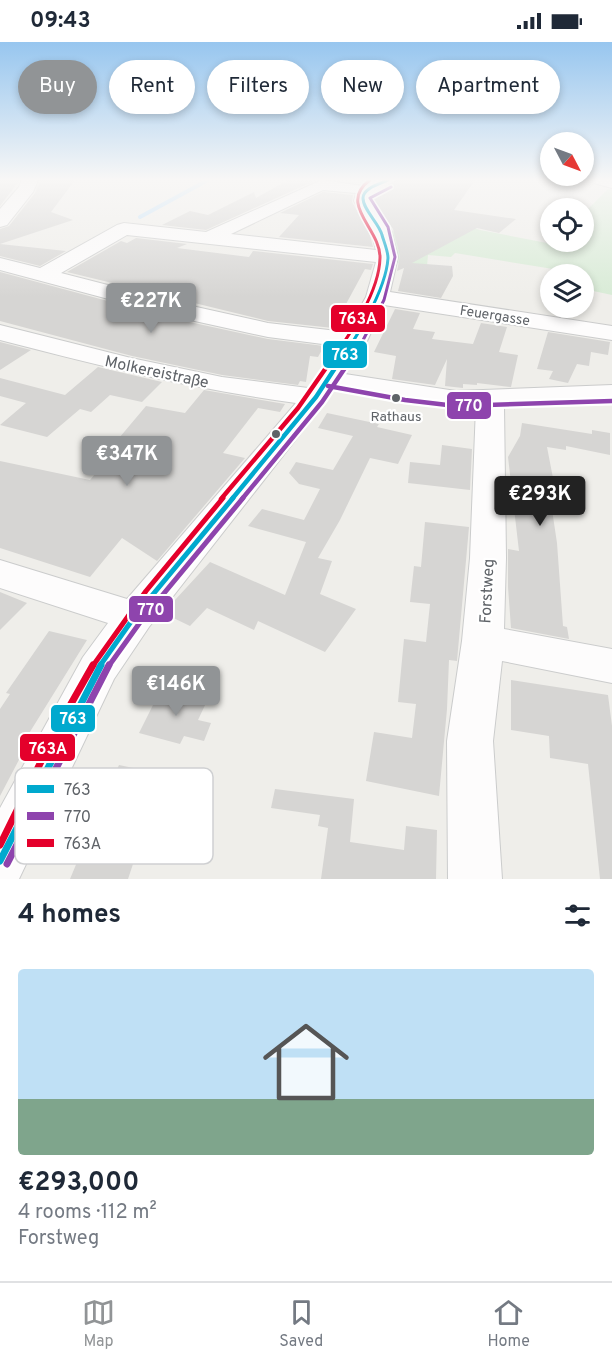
<!DOCTYPE html>
<meta charset="utf-8">
<style>
body{margin:0;font-family:Overpass,sans-serif;background:#f6f6f7;color:#1f2937;height:100vh;display:flex;flex-direction:column;font-size:22px;white-space:nowrap}
*{box-sizing:border-box;margin:0}
p{font-size:20px;color:#747a83}
.icon{flex:none;width:33px;height:33px;fill:none;stroke:currentColor;stroke-width:2;stroke-linecap:round;stroke-linejoin:round}
.map{position:relative;height:837px;overflow:hidden}
.panel{display:flex;flex-direction:column;background:#fff;flex:1}
.panel>*{flex:none}
.hud{position:absolute;left:18px;top:18px;width:576px;height:54px;display:flex;gap:12px}
.needle{width:39px;rotate:131deg}
.tools{position:absolute;left:540px;top:90px;display:grid;gap:12px}
.tools a{display:grid;place-items:center;width:54px;height:54px;border-radius:50%;background:#fff;box-shadow:0 3px 9px #0003;font-size:30px}
.price{position:absolute;translate:-50% -51px;padding:0 14px;border-radius:6px;background:#919496;color:#fff;font-size:20px;line-height:39px;filter:drop-shadow(0 2px 3px #0008)}
.price::after{content:'';position:absolute;left:50%;top:36px;width:18px;height:14px;margin-left:-9px;background:inherit;clip-path:polygon(0 0,100% 0,50% 100%)}
.price.on{background:#222;color:#fff}
ul{padding:0;list-style:none}
li{display:grid;align-content:center;gap:12px;height:318px;padding:0 18px}
li+li{border-top:2px solid #e0e1e3}
li span{display:grid;place-items:center;height:186px;border-radius:6px;color:#555}
li>.icon{margin-inline-start:auto}
span .icon{width:108px;height:108px;fill:#fffc;stroke-width:1}
li b{font-size:26px}
h2{display:flex;justify-content:space-between;align-items:center;height:72px;padding:0 18px;font-size:26px}
.pill{padding:0 21px;border-radius:27px;background:#fff;box-shadow:0 3px 9px #0003;font-size:21px;line-height:54px}
.pill.on{background:#919496;color:#fff}
.status{display:flex;justify-content:space-between;align-items:center;height:42px;padding:0 30px;background:#fff;direction:ltr}
.status svg{height:16px;fill:currentColor}
.tab-bar{display:flex;justify-content:space-around;align-items:center;height:84px;border-top:2px solid #e0e1e3;background:#fff;font-size:16px;color:#747a83}
.tab-bar a{display:grid;justify-items:center;gap:3px}
.tab-bar .on{color:#919496}
.map>svg:first-child{display:block}
.green{fill:#d8ebd6}
.lines{fill:none;stroke-linecap:round;stroke-linejoin:round}
.stream{stroke:#bfe0f9;stroke-width:4}
.building{fill:#d6d5d3}
.minor-casing{stroke:#cbcccc;stroke-width:2}
.minor{fill:#fdfcfc;fill-rule:evenodd}
.bus-1-far3-casing{stroke:#fff;stroke-width:6}
.bus-1-far2-casing{stroke:#fff;stroke-width:9}
.bus-1-far1-casing{stroke:#fff;stroke-width:10}
.bus-1-casing{stroke:#fff;stroke-width:11}
.bus-2-far3-casing{stroke:#fff;stroke-width:6}
.bus-2-far2-casing{stroke:#fff;stroke-width:9}
.bus-2-far1-casing{stroke:#fff;stroke-width:10}
.bus-2-casing{stroke:#fff;stroke-width:11}
.bus-3-far3-casing{stroke:#fff;stroke-width:6}
.bus-3-far2-casing{stroke:#fff;stroke-width:9}
.bus-3-far1-casing{stroke:#fff;stroke-width:10}
.bus-3-casing{stroke:#fff;stroke-width:11}
.bus-1-far3{stroke:#00a9ce;stroke-width:3}
.bus-1-far2{stroke:#00a9ce;stroke-width:4.5}
.bus-1-far1{stroke:#00a9ce;stroke-width:5}
.bus-1{stroke:#00a9ce;stroke-width:7}
.bus-2-far3{stroke:#8e44ad;stroke-width:3}
.bus-2-far2{stroke:#8e44ad;stroke-width:4.5}
.bus-2-far1{stroke:#8e44ad;stroke-width:5}
.bus-2{stroke:#8e44ad;stroke-width:7}
.bus-3-far3{stroke:#e4002b;stroke-width:3}
.bus-3-far2{stroke:#e4002b;stroke-width:4.5}
.bus-3-far1{stroke:#e4002b;stroke-width:5}
.bus-3{stroke:#e4002b;stroke-width:7}
.bus-dot{fill:#5f6368;stroke:#fff;stroke-width:2}
.labels{text-anchor:middle;stroke-width:4.5;stroke-linejoin:round;paint-order:stroke}
.far-street-label{font-size:14px;fill:#5f6368;stroke:#fff}
.bus-label{font-size:14px;fill:#5f6368;stroke:#fff}
.street-label{font-size:16px;fill:#5f6368;stroke:#fff}
.key{fill:#fff;stroke:#cfd0d2;stroke-width:1.5}
.key-label{font-size:16px;fill:#5f6368}
.line-badge{stroke:#fff;stroke-width:2}
.badge-label{font-size:16px;text-anchor:middle;font-weight:bold;fill:#fff}
</style>
<div class="status"><b>09:43</b><svg viewBox="0 0 49 12"><path d="M0 12V9h3v3zM5 12V6h3v6zM10 12V3h3v9zM15 12V0h3v12zM26 1h20v11H26zM47 4h2v5h-2z"/></svg></div>
<div class="map">
<svg width="612" height="837" viewBox="0 0 612 837">
<rect width="100%" height="100%" fill="#efeeea"/>
<path class="green" d="M 608,147 L 612,148 L 612,253 L 584,247 L 584,232 L 455,211 L 451,215 L 428,213 L 427,224 L 396,221 L 388,190 L 461,182 L 480,188 L 552,202 L 555,200 L 584,200 L 584,171 Z"/>
<g class="lines">
<path class="stream" d="M 140,175 L 208,138"/>
</g>
<g class="building">
<path d="M 0,138 L 20,138 L 0,164 Z"/>
<path d="M 40,138 L 75,138 L 51,170 L 73,178 L 0,202 L 0,187 L 9,184 L 35,151 Z"/>
<path d="M 288,138 L 314,139 L 206,188 L 162,183 L 190,169 L 208,173 L 254,150 L 256,156 Z"/>
<path d="M 398,138 L 475,138 L 454,168 L 516,177 L 499,191 L 477,186 L 412,221 L 452,224 L 453,234 L 441,256 L 398,249 L 404,226 L 397,229 L 400,214 L 393,187 L 374,158 L 374,154 Z"/>
<path d="M 323,150 L 353,153 L 352,160 L 369,189 L 373,205 L 279,195 L 299,173 L 280,171 Z"/>
<path d="M 136,196 L 187,202 L 177,206 L 249,215 L 253,209 L 373,222 L 371,228 L 365,227 L 333,286 L 268,279 L 67,230 L 121,199 L 127,201 Z"/>
<path d="M 0,202 L 66,209 L 40,224 L 0,214 Z"/>
<path d="M 0,230 L 171,276 L 268,297 L 324,304 L 318,315 L 310,314 L 306,340 L 300,339 L 298,343 L 222,333 L 132,314 L 0,279 Z"/>
<path d="M 395,267 L 420,271 L 413,287 L 435,290 L 432,297 L 473,302 L 481,281 L 507,285 L 499,310 L 518,313 L 511,345 L 477,341 L 477,343 L 463,342 L 463,346 L 445,344 L 447,317 L 435,343 L 392,337 L 396,314 L 374,310 Z"/>
<path d="M 548,290 L 610,300 L 608,313 L 591,310 L 589,324 L 577,322 L 568,341 L 549,337 L 553,329 L 537,327 Z"/>
<path d="M 0,300 L 31,308 L 0,328 Z"/>
<path d="M 98,325 L 162,340 L 142,360 L 110,353 L 91,370 L 80,367 L 47,395 L 0,383 L 26,361 L 0,354 L 0,336 L 65,353 Z"/>
<path d="M 204,348 L 285,362 L 280,370 L 258,366 L 223,411 L 245,416 L 157,519 L 122,496 L 90,535 L 0,506 L 0,419 L 90,438 L 120,403 L 114,402 L 146,364 L 185,371 Z"/>
<path d="M 327,371 L 379,382 L 377,385 L 412,393 L 398,422 L 370,416 L 340,478 L 318,516 L 332,519 L 320,552 L 356,567 L 325,610 L 258,579 L 254,588 L 207,566 L 190,584 L 163,571 L 210,520 L 285,553 L 306,500 L 248,484 L 262,467 L 304,478 L 320,447 L 299,442 L 289,431 L 296,420 L 333,428 L 353,394 L 318,386 Z"/>
<path d="M 522,381 L 592,392 L 592,388 L 610,391 L 610,413 L 566,404 L 566,408 L 547,405 L 558,462 L 551,461 L 557,501 L 563,584 L 567,585 L 569,597 L 511,586 L 508,545 L 508,507 L 519,509 L 508,415 L 520,394 Z"/>
<path d="M 442,403 L 472,407 L 470,448 L 408,441 L 410,420 L 440,423 Z"/>
<path d="M 425,480 L 469,485 L 457,619 L 449,618 L 447,667 L 439,754 L 366,739 L 374,690 L 412,696 L 416,662 L 398,660 L 404,597 L 426,600 L 430,562 L 410,560 L 414,524 L 421,525 Z"/>
<path d="M 0,550 L 27,561 L 0,588 Z"/>
<path d="M 49,589 L 87,598 L 28,693 L 32,693 L 0,754 L 0,667 L 10,652 L 6,651 Z"/>
<path d="M 511,638 L 608,653 L 612,684 L 612,837 L 600,837 L 588,722 L 550,716 L 549,694 L 511,688 Z"/>
<path d="M 163,643 L 190,649 L 187,656 L 206,661 L 198,678 L 211,681 L 204,699 L 184,694 L 180,702 L 139,691 Z"/>
<path d="M 119,723 L 195,739 L 176,793 L 156,789 L 145,821 L 134,819 L 128,837 L 70,837 L 100,765 L 74,759 L 83,740 L 109,745 Z"/>
<path d="M 275,747 L 354,757 L 350,800 L 404,808 L 406,784 L 437,788 L 436,837 L 321,837 L 328,786 L 318,784 L 320,773 L 271,766 Z"/>
</g>
<g class="lines">
<g class="minor-casing">
<g id="minor">
<path d="M 22,138 L 38,138 L 33,150 L 7,183 L 0,185 L 0,167 L 19,145 Z"/>
<path d="M 322,138 L 363,144 L 375,138 L 396,138 L 372,153 L 372,159 L 391,188 L 398,215 L 390,250 L 612,284 L 612,298 L 384,263 L 367,299 L 345,332 L 456,349 L 612,343 L 612,359 L 504,364 L 506,516 L 504,587 L 612,607 L 612,641 L 502,619 L 493,699 L 502,837 L 448,837 L 447,699 L 462,599 L 470,516 L 476,365 C 429,367 382,355 336,346 L 149,585 L 114,637 L 19,837 L 0,837 L 0,766 L 83,615 L 108,581 L 0,546 L 0,518 L 127,557 L 296,361 C 193,347 100,324 0,298 L 0,283 L 131,316 L 222,335 L 308,346 L 338,304 L 268,295 L 172,274 L 0,228 L 0,216 L 40,226 L 117,183 L 124,181 L 206,190 ZM 323,148 L 356,151 L 354,159 L 371,188 L 376,208 L 231,192 ZM 127,193 L 376,220 L 366,255 L 346,290 L 268,281 L 174,260 L 61,231 Z"/>
<path d="M 592,138 L 612,138 L 612,146 L 594,141 Z"/>
</g>
</g>
<use href="#minor" class="minor"/>
<g class="bus-1-far3-casing">
<path id="bus-1-far3" d="M 336,325 C 355,298 386,249 388,216 C 388,209 384,200 382,193 C 379,181 363,168 363,156 C 363,146 380,142 388,138"/>
</g>
<g class="bus-1-far2-casing">
<path id="bus-1-far2" d="M 232,457 L 316,355 L 337,323"/>
</g>
<g class="bus-1-far1-casing">
<path id="bus-1-far1" d="M 99,625 L 135,574 L 233,456"/>
</g>
<g class="bus-1-casing">
<path id="bus-1" d="M 0,819 L 101,623"/>
</g>
<g class="bus-2-far3-casing">
<path id="bus-2-far3" d="M 346,325 L 361,302 L 384,258 L 395,215 L 388,185 L 370,156 L 391,145"/>
</g>
<g class="bus-2-far2-casing">
<g id="bus-2-far2">
<path d="M 328,344 L 405,358 L 456,364 L 612,359"/>
<path d="M 242,457 L 322,360 L 347,323"/>
</g>
</g>
<g class="bus-2-far1-casing">
<path id="bus-2-far1" d="M 108,625 L 141,579 L 243,456"/>
</g>
<g class="bus-2-casing">
<path id="bus-2" d="M 7,822 L 109,623"/>
</g>
<g class="bus-3-far3-casing">
<path id="bus-3-far3" d="M 327,325 C 347,296 379,253 380,216 C 381,187 337,162 370,138"/>
</g>
<g class="bus-3-far2-casing">
<path id="bus-3-far2" d="M 221,457 L 298,366 L 328,323"/>
</g>
<g class="bus-3-far1-casing">
<path id="bus-3-far1" d="M 92,625 L 146,549 L 223,456"/>
</g>
<g class="bus-3-casing">
<path id="bus-3" d="M 0,803 L 59,683 L 93,623"/>
</g>
<use href="#bus-1-far3" class="bus-1-far3"/>
<use href="#bus-1-far2" class="bus-1-far2"/>
<use href="#bus-1-far1" class="bus-1-far1"/>
<use href="#bus-1" class="bus-1"/>
<use href="#bus-2-far3" class="bus-2-far3"/>
<use href="#bus-2-far2" class="bus-2-far2"/>
<use href="#bus-2-far1" class="bus-2-far1"/>
<use href="#bus-2" class="bus-2"/>
<use href="#bus-3-far3" class="bus-3-far3"/>
<use href="#bus-3-far2" class="bus-3-far2"/>
<use href="#bus-3-far1" class="bus-3-far1"/>
<use href="#bus-3" class="bus-3"/>
</g>
<linearGradient id="sky" x2="0" y2="1"><stop stop-color="#97c6ef"/><stop offset="0.54" stop-color="#f8f7f6"/><stop offset="1" stop-color="#f8f7f6" stop-opacity="0"/></linearGradient>
<rect width="612" height="255" fill="url(#sky)"/>
<g class="bus-dot">
<circle cx="396" cy="356" r="5"/>
<circle cx="276" cy="392" r="5"/>
</g>
<g class="labels">
<g class="far-street-label">
<text transform="translate(495 273) rotate(9)" y="5">Feuergasse</text>
</g>
<g class="bus-label">
<text x="396" y="379">Rathaus</text>
</g>
<g class="street-label">
<text transform="translate(157 329) rotate(12)" y="6">Molkereistraße</text>
<text transform="translate(486 549) rotate(-87)" y="6">Forstweg</text>
</g>
</g>
<rect x="15" y="726" width="198" height="96" rx="9" class="key"/>
<rect x="27" y="743" width="27" height="8" fill="#00a9ce"/>
<rect x="27" y="770" width="27" height="8" fill="#8e44ad"/>
<rect x="27" y="797" width="27" height="8" fill="#e4002b"/>
<g class="key-label">
<text x="64" y="753">763</text>
<text x="64" y="780">770</text>
<text x="64" y="807">763A</text>
</g>
<g class="line-badge">
<rect x="330" y="262" width="56" height="29" rx="6" fill="#e4002b"/>
<rect x="322" y="298" width="46" height="29" rx="6" fill="#00a9ce"/>
<rect x="446" y="349" width="46" height="29" rx="6" fill="#8e44ad"/>
<rect x="128" y="553" width="46" height="28" rx="6" fill="#8e44ad"/>
<rect x="50" y="662" width="46" height="29" rx="6" fill="#00a9ce"/>
<rect x="19" y="691" width="57" height="29" rx="6" fill="#e4002b"/>
</g>
<g class="badge-label">
<text x="358" y="282">763A</text>
<text x="345" y="318">763</text>
<text x="469" y="369">770</text>
<text x="151" y="573">770</text>
<text x="73" y="682">763</text>
<text x="48" y="712">763A</text>
</g>
</svg>
<div class="tools">
<a><svg class="needle" viewBox="-14 -14 28 28"><path d="M0-13l5 13h-10z" fill="#e53935"/><path d="M0 13l5-13h-10z" fill="#747a83"/></svg></a>
<a><svg class="icon" aria-label="locate" viewBox="0 0 24 24"><circle cx="12" cy="12" r="6"/><path d="M12 2v4M12 18v4M2 12h4M18 12h4"/></svg></a>
<a><svg class="icon" aria-label="layers" viewBox="0 0 24 24"><path d="M12 4l9 5-9 5-9-5zM3 14l9 5 9-5"/></svg></a>
</div>
<b class="price" style="left:151px;top:292px">€227K</b>
<b class="price" style="left:127px;top:445px">€347K</b>
<b class="price on" style="left:540px;top:485px">€293K</b>
<b class="price" style="left:176px;top:675px">€146K</b>
<div class="hud">
<a class="pill on">Buy</a>
<a class="pill">Rent</a>
<a class="pill">Filters</a>
<a class="pill">New</a>
<a class="pill">Apartment</a>
</div>
</div>
<section class="panel">
<h2>4 homes<svg class="icon" aria-label="filters" viewBox="0 0 24 24"><path d="M4 7h16M4 17h16"/><circle cx="9" cy="7" r="2"/><circle cx="15" cy="17" r="2"/></svg></h2>
<ul>
<li><span style="background:linear-gradient(#bfe0f5 70%,#7fa58c 0)"><svg class="icon" aria-label="home" viewBox="0 0 24 24"><path d="M3 11l9-7 9 7M6 9v11h12V9"/></svg></span><div><b>€293,000</b><p>4 rooms · 112 m²</p><p>Forstweg</p></div></li>
</ul>
</section>
<nav class="tab-bar">
<a class="on"><svg class="icon" aria-label="map" viewBox="0 0 24 24"><path d="M3 6l6-2 6 2 6-2v14l-6 2-6-2-6 2zM9 4v14M15 6v14"/></svg>Map</a>
<a><svg class="icon" aria-label="saved" viewBox="0 0 24 24"><path d="M7 4h10v16l-5-4-5 4z"/></svg>Saved</a>
<a><svg class="icon" aria-label="home" viewBox="0 0 24 24"><path d="M3 11l9-7 9 7M6 9v11h12V9"/></svg>Home</a>
</nav>
